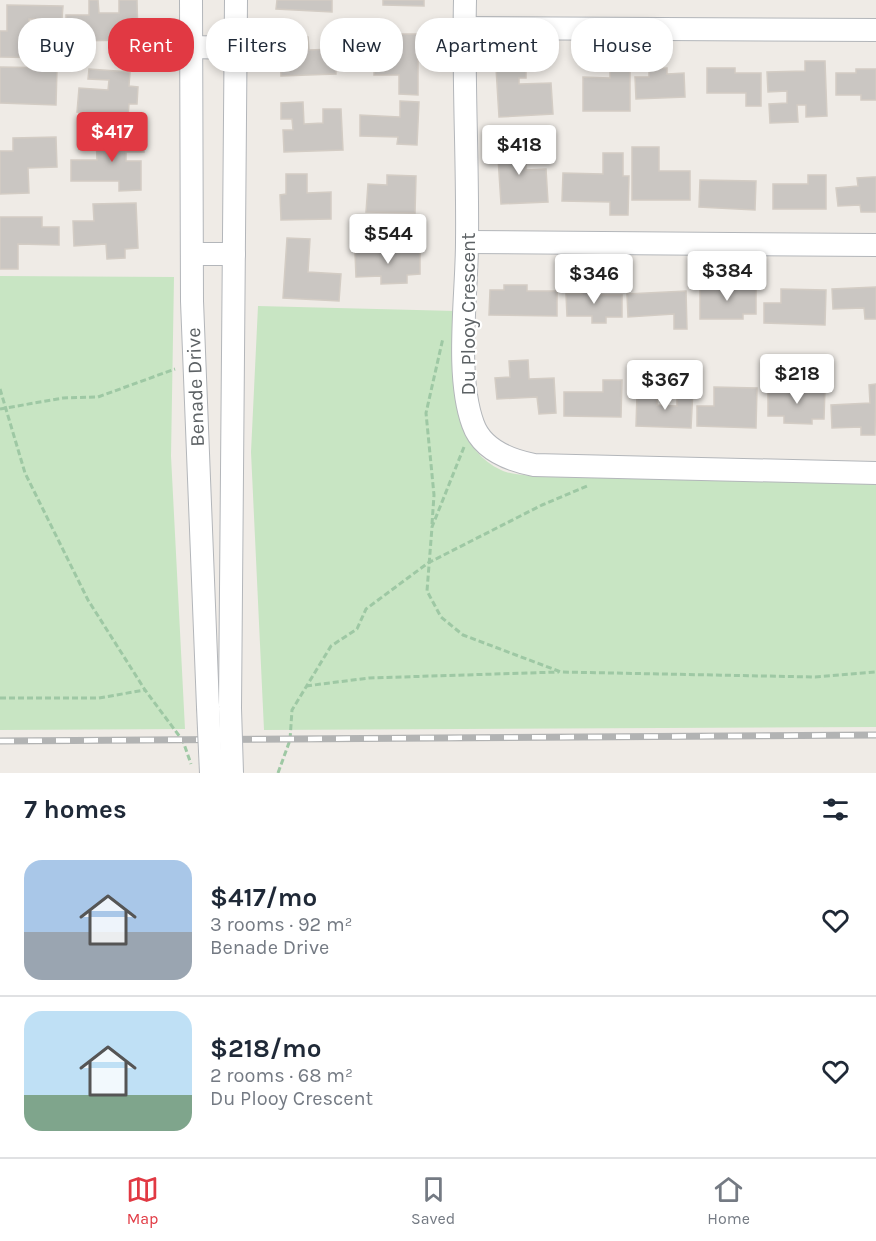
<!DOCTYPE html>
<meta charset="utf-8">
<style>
body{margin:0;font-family:Karla,sans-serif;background:#f2f2f3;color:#1f2937;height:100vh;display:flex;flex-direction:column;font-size:22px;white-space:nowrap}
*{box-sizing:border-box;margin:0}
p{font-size:20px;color:#747a83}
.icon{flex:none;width:33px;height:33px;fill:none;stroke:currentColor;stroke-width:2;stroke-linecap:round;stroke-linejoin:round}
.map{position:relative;height:773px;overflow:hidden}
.side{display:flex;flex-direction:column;background:#fff;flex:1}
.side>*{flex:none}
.guide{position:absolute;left:18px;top:18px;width:840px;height:54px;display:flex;gap:12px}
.price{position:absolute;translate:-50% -51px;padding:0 14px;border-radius:6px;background:#fff;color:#222;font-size:20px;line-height:39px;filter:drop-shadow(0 2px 3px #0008)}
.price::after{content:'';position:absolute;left:50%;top:36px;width:18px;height:14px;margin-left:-9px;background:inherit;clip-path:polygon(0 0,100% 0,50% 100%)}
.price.current{background:#e13943;color:#fff}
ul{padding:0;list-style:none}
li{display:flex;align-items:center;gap:18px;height:150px;padding:0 24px}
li+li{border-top:2px solid #e0e1e3}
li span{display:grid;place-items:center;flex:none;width:168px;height:120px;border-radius:18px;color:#555}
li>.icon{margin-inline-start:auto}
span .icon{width:72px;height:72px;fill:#fffc;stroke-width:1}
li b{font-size:26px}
h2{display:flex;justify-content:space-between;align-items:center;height:72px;padding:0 24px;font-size:26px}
.pill{padding:0 21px;border-radius:24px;background:#fff;box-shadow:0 3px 9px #0003;font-size:21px;line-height:54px}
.pill.current{background:#e13943;color:#fff}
.tabs{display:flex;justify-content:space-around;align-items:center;height:84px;border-top:2px solid #e0e1e3;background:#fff;font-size:16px;color:#747a83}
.tabs a{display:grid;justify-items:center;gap:3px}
.tabs .current{color:#e13943}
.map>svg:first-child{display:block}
.green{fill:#c8e5c3}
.building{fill:#cac6c2;stroke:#d3ccc4;stroke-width:1.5}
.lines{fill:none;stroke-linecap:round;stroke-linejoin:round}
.minor-casing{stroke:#b3b6ba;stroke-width:24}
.path{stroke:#9ec8a4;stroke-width:3;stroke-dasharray:6 3;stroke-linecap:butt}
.minor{stroke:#fff;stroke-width:22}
.rail-casing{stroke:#b2b3b3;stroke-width:7}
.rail{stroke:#fff;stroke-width:4.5;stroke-dasharray:14;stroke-linecap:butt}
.minor-bridge-casing{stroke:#b3b6ba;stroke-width:24;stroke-linecap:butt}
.minor-bridge{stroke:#fff;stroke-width:22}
.labels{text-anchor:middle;stroke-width:4.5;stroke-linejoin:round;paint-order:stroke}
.street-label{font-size:20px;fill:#5d6265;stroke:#fff}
</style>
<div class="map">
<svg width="876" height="773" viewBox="0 0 876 773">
<rect width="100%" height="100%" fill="#efebe6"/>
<g class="green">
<path d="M 0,276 L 174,277 L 171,456 L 185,729 L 0,730 Z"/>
<path d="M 258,306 L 456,311 C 456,365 442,441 501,470 C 511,475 527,475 538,477 L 876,479 L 876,727 L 264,730 L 251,452 Z"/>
</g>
<g class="building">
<path d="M 89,0 L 98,0 L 99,13 L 119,13 L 119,0 L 137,0 L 138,40 L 66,41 L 66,15 L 89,15 Z"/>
<path d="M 277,0 L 332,0 L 332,12 L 276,9 Z"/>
<path d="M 383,0 L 424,0 L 424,6 L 383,5 Z"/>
<path d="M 7,5 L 63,6 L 62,19 L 29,19 L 29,30 L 50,30 L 50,58 L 0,57 L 0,31 L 7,31 Z"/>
<path d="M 400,34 L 435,34 L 435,54 L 418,54 L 418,95 L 399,94 L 399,75 L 374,75 L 375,53 L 400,54 Z"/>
<path d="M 308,37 L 309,50 L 335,49 L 336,74 L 281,76 L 280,38 Z"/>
<path d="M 610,57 L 630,57 L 630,111 L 583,111 L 583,77 L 610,78 Z"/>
<path d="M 805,61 L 825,61 L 827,116 L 806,117 L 806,105 L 797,105 L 798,122 L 770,123 L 769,104 L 787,103 L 787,91 L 768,92 L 767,72 L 805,71 Z"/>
<path d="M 526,66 L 526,78 L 519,78 L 519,84 L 551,83 L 553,114 L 499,117 L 496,68 Z"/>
<path d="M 0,67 L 57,68 L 56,105 L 0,103 Z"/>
<path d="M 667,68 L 667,74 L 684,73 L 685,97 L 636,99 L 635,77 L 649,77 L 649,69 Z"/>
<path d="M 707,68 L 735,68 L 735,73 L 761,73 L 761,106 L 746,106 L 746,93 L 707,93 Z"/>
<path d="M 89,69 L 130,72 L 129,86 L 138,87 L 137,104 L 129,104 L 127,129 L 103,127 L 104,114 L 77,112 L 79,88 L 108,90 L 109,80 L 88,79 Z"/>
<path d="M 856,69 L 876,69 L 876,100 L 861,100 L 861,95 L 836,95 L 836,73 L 856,73 Z"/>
<path d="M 400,101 L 419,102 L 417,145 L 397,144 L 398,137 L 360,136 L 360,115 L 400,117 Z"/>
<path d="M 303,102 L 304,124 L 323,123 L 323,109 L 341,109 L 343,150 L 284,152 L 283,130 L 293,130 L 292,119 L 281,119 L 281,103 Z"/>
<path d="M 144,135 L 144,152 L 126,152 L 126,161 L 141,161 L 141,190 L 119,191 L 119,181 L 71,181 L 71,160 L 97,160 L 96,136 Z"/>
<path d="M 56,137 L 57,167 L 28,168 L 29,193 L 0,194 L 0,151 L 13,151 L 13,138 Z"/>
<path d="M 525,140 L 526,170 L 546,169 L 548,202 L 501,204 L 497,142 Z"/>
<path d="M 632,147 L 659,147 L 659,171 L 690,171 L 690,200 L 632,200 Z"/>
<path d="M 603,153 L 623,153 L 623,176 L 629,176 L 628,215 L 610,215 L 610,202 L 562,201 L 563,173 L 603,174 Z"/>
<path d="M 286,174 L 307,174 L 307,193 L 331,192 L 331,219 L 281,220 L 280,195 L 286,194 Z"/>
<path d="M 387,175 L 416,176 L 415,213 L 366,212 L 368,184 L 387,185 Z"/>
<path d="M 808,175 L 826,175 L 826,209 L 773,209 L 773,184 L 808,184 Z"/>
<path d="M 873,177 L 876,177 L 876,212 L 861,212 L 860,205 L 838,206 L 836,188 L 858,186 L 857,178 Z"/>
<path d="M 700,180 L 756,181 L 755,210 L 699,207 Z"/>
<path d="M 136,203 L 138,248 L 125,249 L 125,258 L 107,259 L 106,244 L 74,246 L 73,221 L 94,221 L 93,204 Z"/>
<path d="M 0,217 L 42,217 L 42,227 L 59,227 L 59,245 L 18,244 L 18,269 L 0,269 Z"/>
<path d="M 287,238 L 310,239 L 308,272 L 341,274 L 339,301 L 283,298 Z"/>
<path d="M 420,250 L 420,274 L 407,275 L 407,283 L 381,284 L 381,276 L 356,277 L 355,252 Z"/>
<path d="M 504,285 L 527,285 L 527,291 L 557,291 L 557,316 L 489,315 L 490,290 L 504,290 Z"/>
<path d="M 582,287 L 600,287 L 600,295 L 622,295 L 622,317 L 606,317 L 606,323 L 592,323 L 592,316 L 567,316 L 566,294 L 582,294 Z"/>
<path d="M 700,287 L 756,287 L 756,314 L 743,314 L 743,319 L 700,319 Z"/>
<path d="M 876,287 L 876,319 L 865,319 L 864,308 L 833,309 L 832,289 Z"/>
<path d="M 781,289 L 826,290 L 825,325 L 764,323 L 764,303 L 781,303 Z"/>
<path d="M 686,291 L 687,329 L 674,329 L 674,314 L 628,317 L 627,294 Z"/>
<path d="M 528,360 L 529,379 L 554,378 L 556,413 L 539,414 L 537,397 L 497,399 L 495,378 L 510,377 L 509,361 Z"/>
<path d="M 603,380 L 622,380 L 621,417 L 564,416 L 564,392 L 603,392 Z"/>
<path d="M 876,384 L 875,435 L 861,435 L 861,427 L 832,428 L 831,405 L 870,403 L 869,385 Z"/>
<path d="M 714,387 L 757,388 L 756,428 L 697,426 L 697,406 L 714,406 Z"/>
<path d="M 768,388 L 825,389 L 824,419 L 812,419 L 812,424 L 784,423 L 784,416 L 768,416 Z"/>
<path d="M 677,390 L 693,390 L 691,428 L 636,426 L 637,394 L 657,395 L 657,405 L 677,406 Z"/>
</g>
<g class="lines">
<g class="minor-casing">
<g id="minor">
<path d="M 191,0 L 192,301 L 208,707"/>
<path d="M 465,0 C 463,81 468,161 467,242 C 467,295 455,375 473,424 C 482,450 509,460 534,465 L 876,473"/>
<path d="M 464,28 L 876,30"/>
<path d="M 191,47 L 236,48"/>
<path d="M 467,242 L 876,245"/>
<path d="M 192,254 L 234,254"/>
<path d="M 230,708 L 236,0"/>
</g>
</g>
<g class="path">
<path d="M 0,389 L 25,473 L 88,600 L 145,690 L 183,741 L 191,764"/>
<path d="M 0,409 L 63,398 L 98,397 L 175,369"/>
<path d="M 464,447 L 432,527 L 427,591 L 441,617 L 463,635 L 561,672 L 815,677 L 876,672"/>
<path d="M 432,524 L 434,495 L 426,413 L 443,338"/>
<path d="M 306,686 L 369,678 L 559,672"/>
<path d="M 0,698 L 99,698 L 145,690"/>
<path d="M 278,773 L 290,740 L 292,710 L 331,646 L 357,629 L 366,609 L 428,563 L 542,505 L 587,486"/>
</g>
<use href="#minor" class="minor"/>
<g class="rail-casing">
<path id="rail" d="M 0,741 L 876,735"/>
</g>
<use href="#rail" class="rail"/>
<g class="minor-bridge-casing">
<g id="minor-bridge">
<path d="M 208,707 L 211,773"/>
<path d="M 230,708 L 232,773"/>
</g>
</g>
<use href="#minor-bridge" class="minor-bridge"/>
</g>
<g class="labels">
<g class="street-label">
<text transform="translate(468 314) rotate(-90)" y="7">Du Plooy Crescent</text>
<text transform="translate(195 387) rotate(-92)" y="7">Benade Drive</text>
</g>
</g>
</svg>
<b class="price current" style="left:112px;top:163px">$417</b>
<b class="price" style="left:519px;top:176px">$418</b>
<b class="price" style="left:388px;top:265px">$544</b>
<b class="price" style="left:727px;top:302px">$384</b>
<b class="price" style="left:594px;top:305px">$346</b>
<b class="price" style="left:797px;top:405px">$218</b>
<b class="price" style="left:665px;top:411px">$367</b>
<div class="guide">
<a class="pill">Buy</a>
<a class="pill current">Rent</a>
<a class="pill">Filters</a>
<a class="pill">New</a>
<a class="pill">Apartment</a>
<a class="pill">House</a>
</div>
</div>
<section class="side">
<h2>7 homes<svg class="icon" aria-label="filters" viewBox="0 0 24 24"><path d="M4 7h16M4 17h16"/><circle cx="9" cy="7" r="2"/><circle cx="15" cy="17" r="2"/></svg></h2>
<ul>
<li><span style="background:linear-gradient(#a9c7e8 60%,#9aa5b1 0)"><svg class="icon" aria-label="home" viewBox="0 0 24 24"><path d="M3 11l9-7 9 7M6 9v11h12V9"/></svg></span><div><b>$417/mo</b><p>3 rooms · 92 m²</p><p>Benade Drive</p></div><svg class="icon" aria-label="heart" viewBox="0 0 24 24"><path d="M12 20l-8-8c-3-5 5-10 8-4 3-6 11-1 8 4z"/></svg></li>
<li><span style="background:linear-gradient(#bfe0f5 70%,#7fa58c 0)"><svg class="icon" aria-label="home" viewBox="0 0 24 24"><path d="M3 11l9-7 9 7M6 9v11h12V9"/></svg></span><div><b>$218/mo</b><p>2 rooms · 68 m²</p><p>Du Plooy Crescent</p></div><svg class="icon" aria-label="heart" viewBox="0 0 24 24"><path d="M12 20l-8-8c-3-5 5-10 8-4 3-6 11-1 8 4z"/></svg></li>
</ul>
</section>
<nav class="tabs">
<a class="current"><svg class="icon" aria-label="map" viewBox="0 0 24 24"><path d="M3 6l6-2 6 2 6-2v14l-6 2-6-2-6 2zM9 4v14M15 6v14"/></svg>Map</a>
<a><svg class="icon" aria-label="saved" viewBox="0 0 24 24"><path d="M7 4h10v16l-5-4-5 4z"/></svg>Saved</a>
<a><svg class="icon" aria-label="home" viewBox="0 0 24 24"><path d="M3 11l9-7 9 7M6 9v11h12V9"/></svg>Home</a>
</nav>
